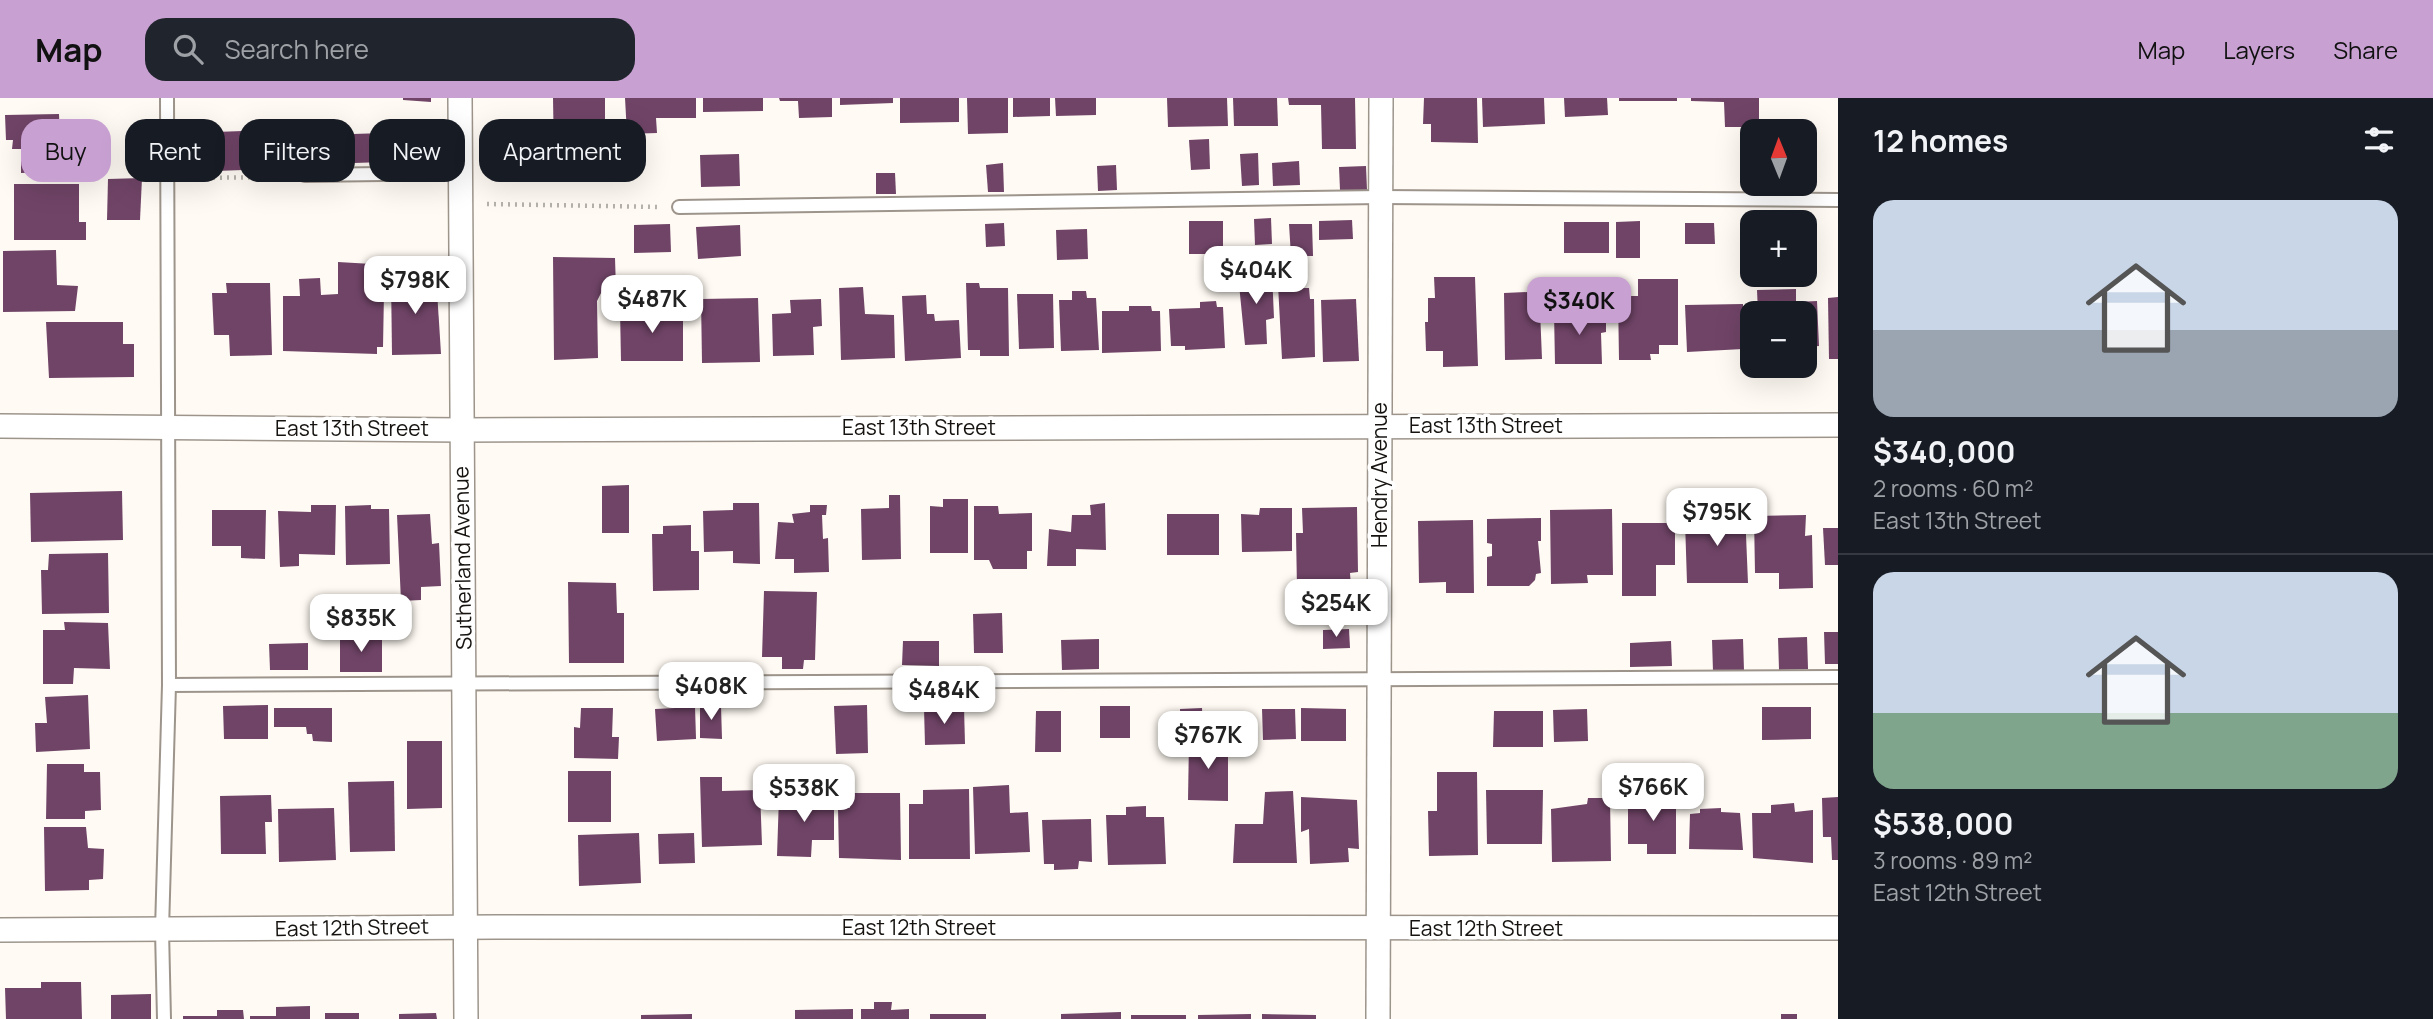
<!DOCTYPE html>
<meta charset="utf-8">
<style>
body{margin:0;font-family:Manrope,sans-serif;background:#20242c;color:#f1f3f6;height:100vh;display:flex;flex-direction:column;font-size:26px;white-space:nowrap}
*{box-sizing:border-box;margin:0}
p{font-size:23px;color:#9ea1a6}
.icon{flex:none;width:38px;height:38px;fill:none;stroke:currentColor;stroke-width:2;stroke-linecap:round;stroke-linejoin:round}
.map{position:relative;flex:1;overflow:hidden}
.drawer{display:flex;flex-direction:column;background:#171b24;width:595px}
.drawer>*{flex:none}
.banner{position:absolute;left:21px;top:21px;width:665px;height:63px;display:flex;gap:14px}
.needle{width:46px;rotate:359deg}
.tools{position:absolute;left:1740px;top:21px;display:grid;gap:14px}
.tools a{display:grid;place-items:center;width:77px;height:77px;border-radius:14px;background:#171b24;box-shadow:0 7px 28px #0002;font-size:35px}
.price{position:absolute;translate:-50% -60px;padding:0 16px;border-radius:14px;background:#fff;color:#222;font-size:23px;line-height:46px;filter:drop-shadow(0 2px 4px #0008)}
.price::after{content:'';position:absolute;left:50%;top:42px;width:21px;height:16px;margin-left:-10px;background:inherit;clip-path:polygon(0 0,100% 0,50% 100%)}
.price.on{background:#c8a1d2;color:#111}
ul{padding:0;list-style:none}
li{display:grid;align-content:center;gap:14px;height:371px;padding:0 35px}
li+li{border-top:2px solid #363941}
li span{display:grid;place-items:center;height:217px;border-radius:21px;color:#555}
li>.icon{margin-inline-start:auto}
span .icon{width:126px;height:126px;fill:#fffc;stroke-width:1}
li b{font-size:30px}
h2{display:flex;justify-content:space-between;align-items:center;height:84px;padding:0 35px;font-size:30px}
.pill{padding:0 24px;border-radius:21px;background:#171b24;box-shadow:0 7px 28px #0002;font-size:24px;line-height:63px}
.pill.on{background:#c8a1d2;color:#111}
header{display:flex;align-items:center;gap:42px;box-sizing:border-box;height:98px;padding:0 35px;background:#c8a1d2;color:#111}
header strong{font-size:33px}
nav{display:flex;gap:38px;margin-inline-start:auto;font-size:24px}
.search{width:490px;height:63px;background:#20242c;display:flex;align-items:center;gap:18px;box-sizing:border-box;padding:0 24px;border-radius:21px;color:#9ea1a6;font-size:26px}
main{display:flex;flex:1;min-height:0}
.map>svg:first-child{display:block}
.building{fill:#704467}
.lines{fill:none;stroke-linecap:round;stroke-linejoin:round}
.service-casing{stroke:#9d958c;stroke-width:16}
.minor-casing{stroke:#9d958c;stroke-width:26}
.path{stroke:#b5b1ab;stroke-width:4.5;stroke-dasharray:2 5;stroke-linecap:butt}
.service{stroke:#fff;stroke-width:12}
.minor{stroke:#fff;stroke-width:23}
.labels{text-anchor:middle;stroke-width:7;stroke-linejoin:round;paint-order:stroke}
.street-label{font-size:21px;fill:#15120f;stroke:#fff}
</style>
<header>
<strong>Map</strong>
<div class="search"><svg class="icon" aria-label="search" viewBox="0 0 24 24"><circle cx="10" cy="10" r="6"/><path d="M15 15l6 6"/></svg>Search here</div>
<nav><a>Map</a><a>Layers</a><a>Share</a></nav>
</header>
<main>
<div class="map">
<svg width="1838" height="921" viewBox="0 0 1838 921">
<rect width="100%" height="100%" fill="#fffaf3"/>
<g class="building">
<path d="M 403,0 L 431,0 L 431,4 L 403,2 Z"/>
<path d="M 553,0 L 605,0 L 605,57 L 554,58 Z"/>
<path d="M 625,0 L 696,0 L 696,20 L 656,20 L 657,35 L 627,36 Z"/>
<path d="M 703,0 L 763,0 L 763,13 L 703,14 Z"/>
<path d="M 779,0 L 832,0 L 832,19 L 799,20 L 798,3 L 780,3 Z"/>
<path d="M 840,0 L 893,0 L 893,5 L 840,7 Z"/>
<path d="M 900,0 L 959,0 L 959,24 L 900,25 Z"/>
<path d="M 967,0 L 1008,0 L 1008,35 L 968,36 Z"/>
<path d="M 1013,0 L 1050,0 L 1050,18 L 1013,19 Z"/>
<path d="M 1055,0 L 1096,0 L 1096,17 L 1056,18 Z"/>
<path d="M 1167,0 L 1227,0 L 1228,28 L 1168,29 Z"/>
<path d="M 1233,0 L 1277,0 L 1278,28 L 1234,28 Z"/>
<path d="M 1288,0 L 1355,0 L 1356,51 L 1322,51 L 1321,7 L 1289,7 Z"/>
<path d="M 1424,0 L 1477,0 L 1478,45 L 1431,44 L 1431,26 L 1423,26 Z"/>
<path d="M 1482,0 L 1544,0 L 1545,26 L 1483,29 Z"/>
<path d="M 1564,0 L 1607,0 L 1608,17 L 1565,19 Z"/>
<rect x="1619" y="0" width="58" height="3"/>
<path d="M 1691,0 L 1759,0 L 1759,29 L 1725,29 L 1724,4 L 1691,3 Z"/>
<path d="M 59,16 L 61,74 L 21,75 L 21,51 L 12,51 L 13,42 L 6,42 L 5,17 Z"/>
<path d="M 430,32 L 430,64 L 393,65 L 392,34 Z"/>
<path d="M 243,33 L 243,72 L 216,73 L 215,34 Z"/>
<path d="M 384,35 L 384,64 L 354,65 L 353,36 Z"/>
<path d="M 1209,41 L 1210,71 L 1191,72 L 1189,42 Z"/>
<path d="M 1258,55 L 1259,87 L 1242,88 L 1240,56 Z"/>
<path d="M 739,56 L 740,88 L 701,89 L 700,57 Z"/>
<path d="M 1299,63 L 1300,87 L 1273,88 L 1272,65 Z"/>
<path d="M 1003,65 L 1004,94 L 988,94 L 986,67 Z"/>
<path d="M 1116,67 L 1117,92 L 1098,93 L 1097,68 Z"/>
<path d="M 1366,68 L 1367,92 L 1340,92 L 1339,69 Z"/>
<path d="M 876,75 L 895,75 L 896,96 L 876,96 Z"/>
<path d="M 142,80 L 140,122 L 107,122 L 108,81 Z"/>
<path d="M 14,86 L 79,86 L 79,124 L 86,124 L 86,142 L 14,142 Z"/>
<path d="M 1271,120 L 1272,146 L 1255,147 L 1254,121 Z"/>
<path d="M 1352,122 L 1353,141 L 1319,142 L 1319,123 Z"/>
<rect x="1189" y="123" width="34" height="33"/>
<path d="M 1640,123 L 1640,160 L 1616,160 L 1616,124 Z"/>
<rect x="1564" y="124" width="45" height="31"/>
<path d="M 1004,125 L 1005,148 L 986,149 L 985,126 Z"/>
<path d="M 1685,125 L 1714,125 L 1715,146 L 1685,146 Z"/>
<path d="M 670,126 L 671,154 L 634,155 L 634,127 Z"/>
<path d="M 1289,126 L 1312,126 L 1313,158 L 1291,158 Z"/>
<path d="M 740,127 L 741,158 L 698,161 L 696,129 Z"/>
<path d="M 1087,131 L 1088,161 L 1057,162 L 1056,132 Z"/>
<path d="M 56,152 L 57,187 L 78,188 L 75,213 L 3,214 L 3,153 Z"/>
<path d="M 553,159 L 615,160 L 616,191 L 603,191 L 597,203 L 598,260 L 554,262 Z"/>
<path d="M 338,164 L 372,166 L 375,193 L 384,194 L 383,249 L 377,249 L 377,256 L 283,253 L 283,198 L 300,198 L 299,181 L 320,180 L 321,197 L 338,196 Z"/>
<path d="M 1272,175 L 1274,220 L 1266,222 L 1267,246 L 1245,247 L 1238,176 Z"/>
<path d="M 436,177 L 441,256 L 392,257 L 391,178 Z"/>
<path d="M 1434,179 L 1475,179 L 1478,268 L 1443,269 L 1443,253 L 1426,253 L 1425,224 L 1428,224 L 1428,200 L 1435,200 Z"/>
<path d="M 1638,181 L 1678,181 L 1678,247 L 1659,247 L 1659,256 L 1650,256 L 1651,262 L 1619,262 L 1618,198 L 1638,198 Z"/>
<path d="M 1301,184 L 1302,190 L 1309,190 L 1310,201 L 1314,201 L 1315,259 L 1282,261 L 1278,187 Z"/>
<path d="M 226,185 L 270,185 L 272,257 L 230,258 L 229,237 L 214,237 L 212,195 L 227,195 Z"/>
<path d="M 966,185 L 979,185 L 980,190 L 1008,190 L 1009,258 L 980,258 L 980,252 L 968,252 Z"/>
<path d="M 863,189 L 865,216 L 894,217 L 895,260 L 841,262 L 839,190 Z"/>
<path d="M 1796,191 L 1796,204 L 1817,203 L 1819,248 L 1804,249 L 1804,215 L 1758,215 L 1757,192 Z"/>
<path d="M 1072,193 L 1086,193 L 1087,200 L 1096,200 L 1099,252 L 1061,253 L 1059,202 L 1072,202 Z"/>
<path d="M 1528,194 L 1529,213 L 1540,212 L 1542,261 L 1505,262 L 1504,195 Z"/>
<path d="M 1017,196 L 1053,196 L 1054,250 L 1019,251 Z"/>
<path d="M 926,197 L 927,216 L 934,216 L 935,223 L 959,222 L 961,260 L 905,263 L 902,198 Z"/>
<path d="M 1838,199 L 1838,261 L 1829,261 L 1828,200 Z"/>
<path d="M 758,200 L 760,264 L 702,265 L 701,201 Z"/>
<path d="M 821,201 L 822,228 L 813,229 L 814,257 L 773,258 L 772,216 L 791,215 L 790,202 Z"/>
<path d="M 1356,201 L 1359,263 L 1323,264 L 1321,202 Z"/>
<path d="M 1216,203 L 1217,209 L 1223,209 L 1225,250 L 1185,252 L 1185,248 L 1171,248 L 1169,211 L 1200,210 L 1200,204 Z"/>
<path d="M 1743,206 L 1743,251 L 1687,254 L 1685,207 Z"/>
<path d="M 1129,208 L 1151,208 L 1152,213 L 1160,213 L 1161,253 L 1102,255 L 1102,213 L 1129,213 Z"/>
<path d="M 683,210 L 683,263 L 621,263 L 620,211 Z"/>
<path d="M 1606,213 L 1606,234 L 1601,235 L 1602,266 L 1555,266 L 1554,214 Z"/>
<path d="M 46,224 L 123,224 L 123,246 L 134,246 L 134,279 L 49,280 Z"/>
<path d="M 629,387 L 629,435 L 602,435 L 602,388 Z"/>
<path d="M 122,393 L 123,442 L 31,444 L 30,395 Z"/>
<path d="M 889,397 L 900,397 L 901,461 L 862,462 L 861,411 L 889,410 Z"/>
<path d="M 943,401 L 968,401 L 968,455 L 930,455 L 930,408 L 943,409 Z"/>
<path d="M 733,405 L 759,405 L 760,466 L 733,465 L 733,453 L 704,454 L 703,413 L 733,412 Z"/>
<path d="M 1105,405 L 1106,452 L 1076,451 L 1076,468 L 1047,468 L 1049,431 L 1071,434 L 1072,417 L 1091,417 L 1090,407 Z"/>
<path d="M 311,407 L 336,407 L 335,457 L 299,456 L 299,468 L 280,469 L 278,413 L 311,414 Z"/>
<path d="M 371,407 L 371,411 L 389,411 L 390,466 L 346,467 L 345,408 Z"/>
<path d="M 810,407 L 827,407 L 826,417 L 822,417 L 823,441 L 828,440 L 829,474 L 794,475 L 794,461 L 775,461 L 778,424 L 794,425 L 792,416 L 810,414 Z"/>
<path d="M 974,408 L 998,408 L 999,416 L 1032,415 L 1032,453 L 1027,453 L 1027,471 L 993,471 L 989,462 L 974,462 Z"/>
<path d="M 1357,409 L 1358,474 L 1350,475 L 1352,503 L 1318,504 L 1317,491 L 1297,491 L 1296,435 L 1303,435 L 1302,410 Z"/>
<path d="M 1260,410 L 1292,410 L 1292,453 L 1242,454 L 1241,416 L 1259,417 Z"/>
<path d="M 1612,411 L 1613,477 L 1587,477 L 1588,485 L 1551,486 L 1550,412 Z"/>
<path d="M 212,412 L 266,412 L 265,461 L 241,460 L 241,448 L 212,448 Z"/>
<path d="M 1702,413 L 1745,413 L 1748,485 L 1687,485 L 1685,423 L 1703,424 Z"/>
<path d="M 430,416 L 432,446 L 439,445 L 441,488 L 421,489 L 421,502 L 401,503 L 397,417 Z"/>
<rect x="1167" y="416" width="52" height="41"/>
<path d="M 1806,417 L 1805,438 L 1812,437 L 1813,490 L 1779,491 L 1779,475 L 1755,475 L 1754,418 Z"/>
<path d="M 1541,420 L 1541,443 L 1538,443 L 1541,475 L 1536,476 L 1535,482 L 1529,488 L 1487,488 L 1487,459 L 1492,458 L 1492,446 L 1487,445 L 1487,421 Z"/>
<path d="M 1473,422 L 1474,495 L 1446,495 L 1446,484 L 1419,485 L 1418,423 Z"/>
<path d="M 1622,425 L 1675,425 L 1675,467 L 1656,467 L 1656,498 L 1622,498 Z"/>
<path d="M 691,427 L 691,453 L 699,453 L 699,492 L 653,493 L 652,436 L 663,436 L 663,428 Z"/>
<path d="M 1823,430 L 1838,430 L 1838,467 L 1825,467 Z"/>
<path d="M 108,455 L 109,515 L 42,516 L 41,472 L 48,472 L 49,456 Z"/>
<path d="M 568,484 L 616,485 L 617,515 L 624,515 L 624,565 L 569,565 Z"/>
<path d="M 764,493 L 817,494 L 815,562 L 804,562 L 803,571 L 782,571 L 782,559 L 762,559 Z"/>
<path d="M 1002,515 L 1003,555 L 974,555 L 973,516 Z"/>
<path d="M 64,524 L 108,525 L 110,571 L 74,570 L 73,586 L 43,586 L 43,532 L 65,532 Z"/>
<path d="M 1349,531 L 1350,550 L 1323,551 L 1323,532 Z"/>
<path d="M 1824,534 L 1838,534 L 1838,566 L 1825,566 Z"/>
<path d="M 382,537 L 382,574 L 340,574 L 340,538 Z"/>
<path d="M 1807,539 L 1808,571 L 1779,572 L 1778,540 Z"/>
<path d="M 1099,541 L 1099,571 L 1062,572 L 1061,542 Z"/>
<path d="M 1743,541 L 1744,572 L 1713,573 L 1712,542 Z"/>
<path d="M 903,543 L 939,543 L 939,568 L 902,567 Z"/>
<path d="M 1671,543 L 1672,568 L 1630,569 L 1630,545 Z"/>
<path d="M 308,545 L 308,572 L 270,572 L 269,546 Z"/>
<path d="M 88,597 L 90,651 L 36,654 L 35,625 L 47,625 L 45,599 Z"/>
<path d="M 268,607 L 268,641 L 224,641 L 223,608 Z"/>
<path d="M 700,607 L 721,608 L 722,641 L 700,640 Z"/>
<path d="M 867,607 L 868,655 L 836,656 L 834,608 Z"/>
<rect x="1100" y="608" width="30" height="32"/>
<path d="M 695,609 L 696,641 L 657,643 L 655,611 Z"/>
<path d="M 964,609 L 965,646 L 925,647 L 924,610 Z"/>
<path d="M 1762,609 L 1811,609 L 1811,641 L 1762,642 Z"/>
<path d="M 274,610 L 332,610 L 332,644 L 313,643 L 312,636 L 307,636 L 306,629 L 274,629 Z"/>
<path d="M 581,610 L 613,610 L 612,639 L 619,639 L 618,661 L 574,660 L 574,629 L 580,630 Z"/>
<path d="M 1202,610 L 1203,639 L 1181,640 L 1180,611 Z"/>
<path d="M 1301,610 L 1346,611 L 1346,643 L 1301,643 Z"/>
<path d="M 1262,611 L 1295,611 L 1296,641 L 1263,642 Z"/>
<path d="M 1587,611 L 1588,643 L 1554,644 L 1553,612 Z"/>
<path d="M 1036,613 L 1061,613 L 1061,654 L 1035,654 Z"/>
<path d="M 1494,613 L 1543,613 L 1543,649 L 1493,649 Z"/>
<path d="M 407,643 L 442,643 L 442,710 L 407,711 Z"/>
<path d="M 1189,643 L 1228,643 L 1228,703 L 1188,702 Z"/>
<path d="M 47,666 L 84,666 L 84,674 L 100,674 L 101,712 L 85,713 L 85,721 L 46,721 Z"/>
<rect x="568" y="673" width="43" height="51"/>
<path d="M 1437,674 L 1477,674 L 1478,757 L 1429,758 L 1428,713 L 1437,713 Z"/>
<path d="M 700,679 L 722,679 L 722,693 L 760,692 L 762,747 L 702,749 Z"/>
<path d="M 394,683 L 395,753 L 350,754 L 348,684 Z"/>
<path d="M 1009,687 L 1010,715 L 1028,714 L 1030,754 L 975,756 L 973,689 Z"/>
<path d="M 969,691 L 970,761 L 909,761 L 909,706 L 923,706 L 923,692 Z"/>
<path d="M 1486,692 L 1543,692 L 1542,746 L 1487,746 Z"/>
<path d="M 1293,693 L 1297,765 L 1233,765 L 1235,726 L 1263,726 L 1265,694 Z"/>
<path d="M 850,695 L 900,695 L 901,762 L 839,760 L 838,710 L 850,710 Z"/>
<path d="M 271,697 L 272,724 L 265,724 L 266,756 L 221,756 L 220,698 Z"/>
<path d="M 779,698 L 834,698 L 834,742 L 812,742 L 811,759 L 777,758 Z"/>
<path d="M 1628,698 L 1676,698 L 1676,756 L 1647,756 L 1647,746 L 1628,746 Z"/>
<path d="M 1301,699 L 1357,702 L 1359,751 L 1348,750 L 1349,764 L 1310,766 L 1309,731 L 1301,734 Z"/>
<path d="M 1838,699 L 1838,762 L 1832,762 L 1831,739 L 1823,739 L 1822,700 Z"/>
<path d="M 1588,700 L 1610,700 L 1611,763 L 1552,764 L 1551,711 L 1587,706 Z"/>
<path d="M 1794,705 L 1795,714 L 1813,712 L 1813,765 L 1753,760 L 1752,715 L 1771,715 L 1771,707 Z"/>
<path d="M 1146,708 L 1146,719 L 1164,719 L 1166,766 L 1108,767 L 1106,717 L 1126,717 L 1126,709 Z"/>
<path d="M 334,710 L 336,762 L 279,764 L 278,711 Z"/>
<path d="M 1721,710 L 1721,714 L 1740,715 L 1743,752 L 1689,751 L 1690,716 L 1700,715 L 1700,711 Z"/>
<path d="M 1091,721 L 1092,764 L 1079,763 L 1078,771 L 1054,772 L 1054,766 L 1044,766 L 1042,722 Z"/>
<path d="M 44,729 L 86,729 L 88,750 L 104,751 L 103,781 L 89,782 L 89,792 L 45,793 Z"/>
<path d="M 639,735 L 641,785 L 579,788 L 578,737 Z"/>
<path d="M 694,735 L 695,765 L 659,766 L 658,736 Z"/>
<path d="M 41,884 L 81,884 L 82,921 L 6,921 L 5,890 L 41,890 Z"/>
<path d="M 151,896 L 151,921 L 111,921 L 111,897 Z"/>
<path d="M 874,904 L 892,904 L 891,912 L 909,911 L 909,921 L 861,921 L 861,911 L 874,911 Z"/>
<path d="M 310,908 L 310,921 L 250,921 L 250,918 L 276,918 L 276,909 Z"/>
<path d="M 853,911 L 853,921 L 795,921 L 795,912 Z"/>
<path d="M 217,912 L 243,912 L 244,921 L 183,921 L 183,918 L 217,918 Z"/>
<path d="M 1121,914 L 1121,921 L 1061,921 L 1061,916 Z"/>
<rect x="325" y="915" width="34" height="6"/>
<path d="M 436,915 L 437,921 L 399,921 L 399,916 Z"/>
<path d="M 692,916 L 692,921 L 641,921 L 641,917 Z"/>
<rect x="930" y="916" width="56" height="5"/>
<path d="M 1251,916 L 1251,921 L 1198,921 L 1198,917 Z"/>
<path d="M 1262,916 L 1316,917 L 1316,921 L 1262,921 Z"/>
<rect x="1781" y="916" width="16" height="5"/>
<rect x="1131" y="917" width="55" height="4"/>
</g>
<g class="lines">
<g class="service-casing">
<g id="service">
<path d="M 305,77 L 460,75"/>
<path d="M 679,109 L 1381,99 L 1838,102"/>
<path d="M 169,587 L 1838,579"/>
<path d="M 164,921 L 162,832 L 169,587 L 167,0"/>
</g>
</g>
<g class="minor-casing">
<g id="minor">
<path d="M 460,0 L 466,921"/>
<path d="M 0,328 L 462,332 L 1838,327"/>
<path d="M 0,832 L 497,829 L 1838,830"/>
<path d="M 1378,921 L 1381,0"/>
</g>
</g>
<g class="path">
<path d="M 185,80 L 288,79"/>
<path d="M 487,106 L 660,109"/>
</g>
<use href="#service" class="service"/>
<use href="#minor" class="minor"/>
</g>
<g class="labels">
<g class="street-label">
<text x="1486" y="335">East 13th Street</text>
<text x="919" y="337">East 13th Street</text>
<text x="352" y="338">East 13th Street</text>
<text transform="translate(1380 377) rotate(-90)" y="7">Hendry Avenue</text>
<text transform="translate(463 460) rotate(-91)" y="7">Sutherland Avenue</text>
<text transform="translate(352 830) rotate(-1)" y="7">East 12th Street</text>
<text x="919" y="837">East 12th Street</text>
<text x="1486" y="838">East 12th Street</text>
</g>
</g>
</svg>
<div class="tools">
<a><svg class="needle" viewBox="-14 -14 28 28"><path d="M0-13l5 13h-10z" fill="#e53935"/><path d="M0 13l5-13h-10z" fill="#9ea1a6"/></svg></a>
<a>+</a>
<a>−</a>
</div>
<b class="price" style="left:1256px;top:208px">$404K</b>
<b class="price" style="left:415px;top:218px">$798K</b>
<b class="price" style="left:652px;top:237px">$487K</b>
<b class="price on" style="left:1579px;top:239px">$340K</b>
<b class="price" style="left:1717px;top:450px">$795K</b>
<b class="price" style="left:1336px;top:541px">$254K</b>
<b class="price" style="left:361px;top:556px">$835K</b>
<b class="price" style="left:711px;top:624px">$408K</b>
<b class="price" style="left:944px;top:628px">$484K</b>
<b class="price" style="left:1208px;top:673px">$767K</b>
<b class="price" style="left:1653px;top:725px">$766K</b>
<b class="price" style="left:804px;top:726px">$538K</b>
<div class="banner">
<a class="pill on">Buy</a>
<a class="pill">Rent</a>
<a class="pill">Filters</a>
<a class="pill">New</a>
<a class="pill">Apartment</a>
</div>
</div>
<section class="drawer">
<h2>12 homes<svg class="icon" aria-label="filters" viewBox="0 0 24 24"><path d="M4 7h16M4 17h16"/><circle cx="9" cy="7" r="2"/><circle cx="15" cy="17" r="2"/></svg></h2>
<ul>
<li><span style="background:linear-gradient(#c9d6e8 60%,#9aa5b1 0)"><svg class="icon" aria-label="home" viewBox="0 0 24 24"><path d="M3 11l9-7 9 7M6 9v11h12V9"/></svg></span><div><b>$340,000</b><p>2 rooms · 60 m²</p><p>East 13th Street</p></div></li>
<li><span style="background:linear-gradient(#c9d6e8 65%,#7fa58c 0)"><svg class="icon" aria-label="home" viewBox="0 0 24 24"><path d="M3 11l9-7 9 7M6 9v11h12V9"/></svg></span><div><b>$538,000</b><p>3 rooms · 89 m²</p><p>East 12th Street</p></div></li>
</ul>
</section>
</main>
